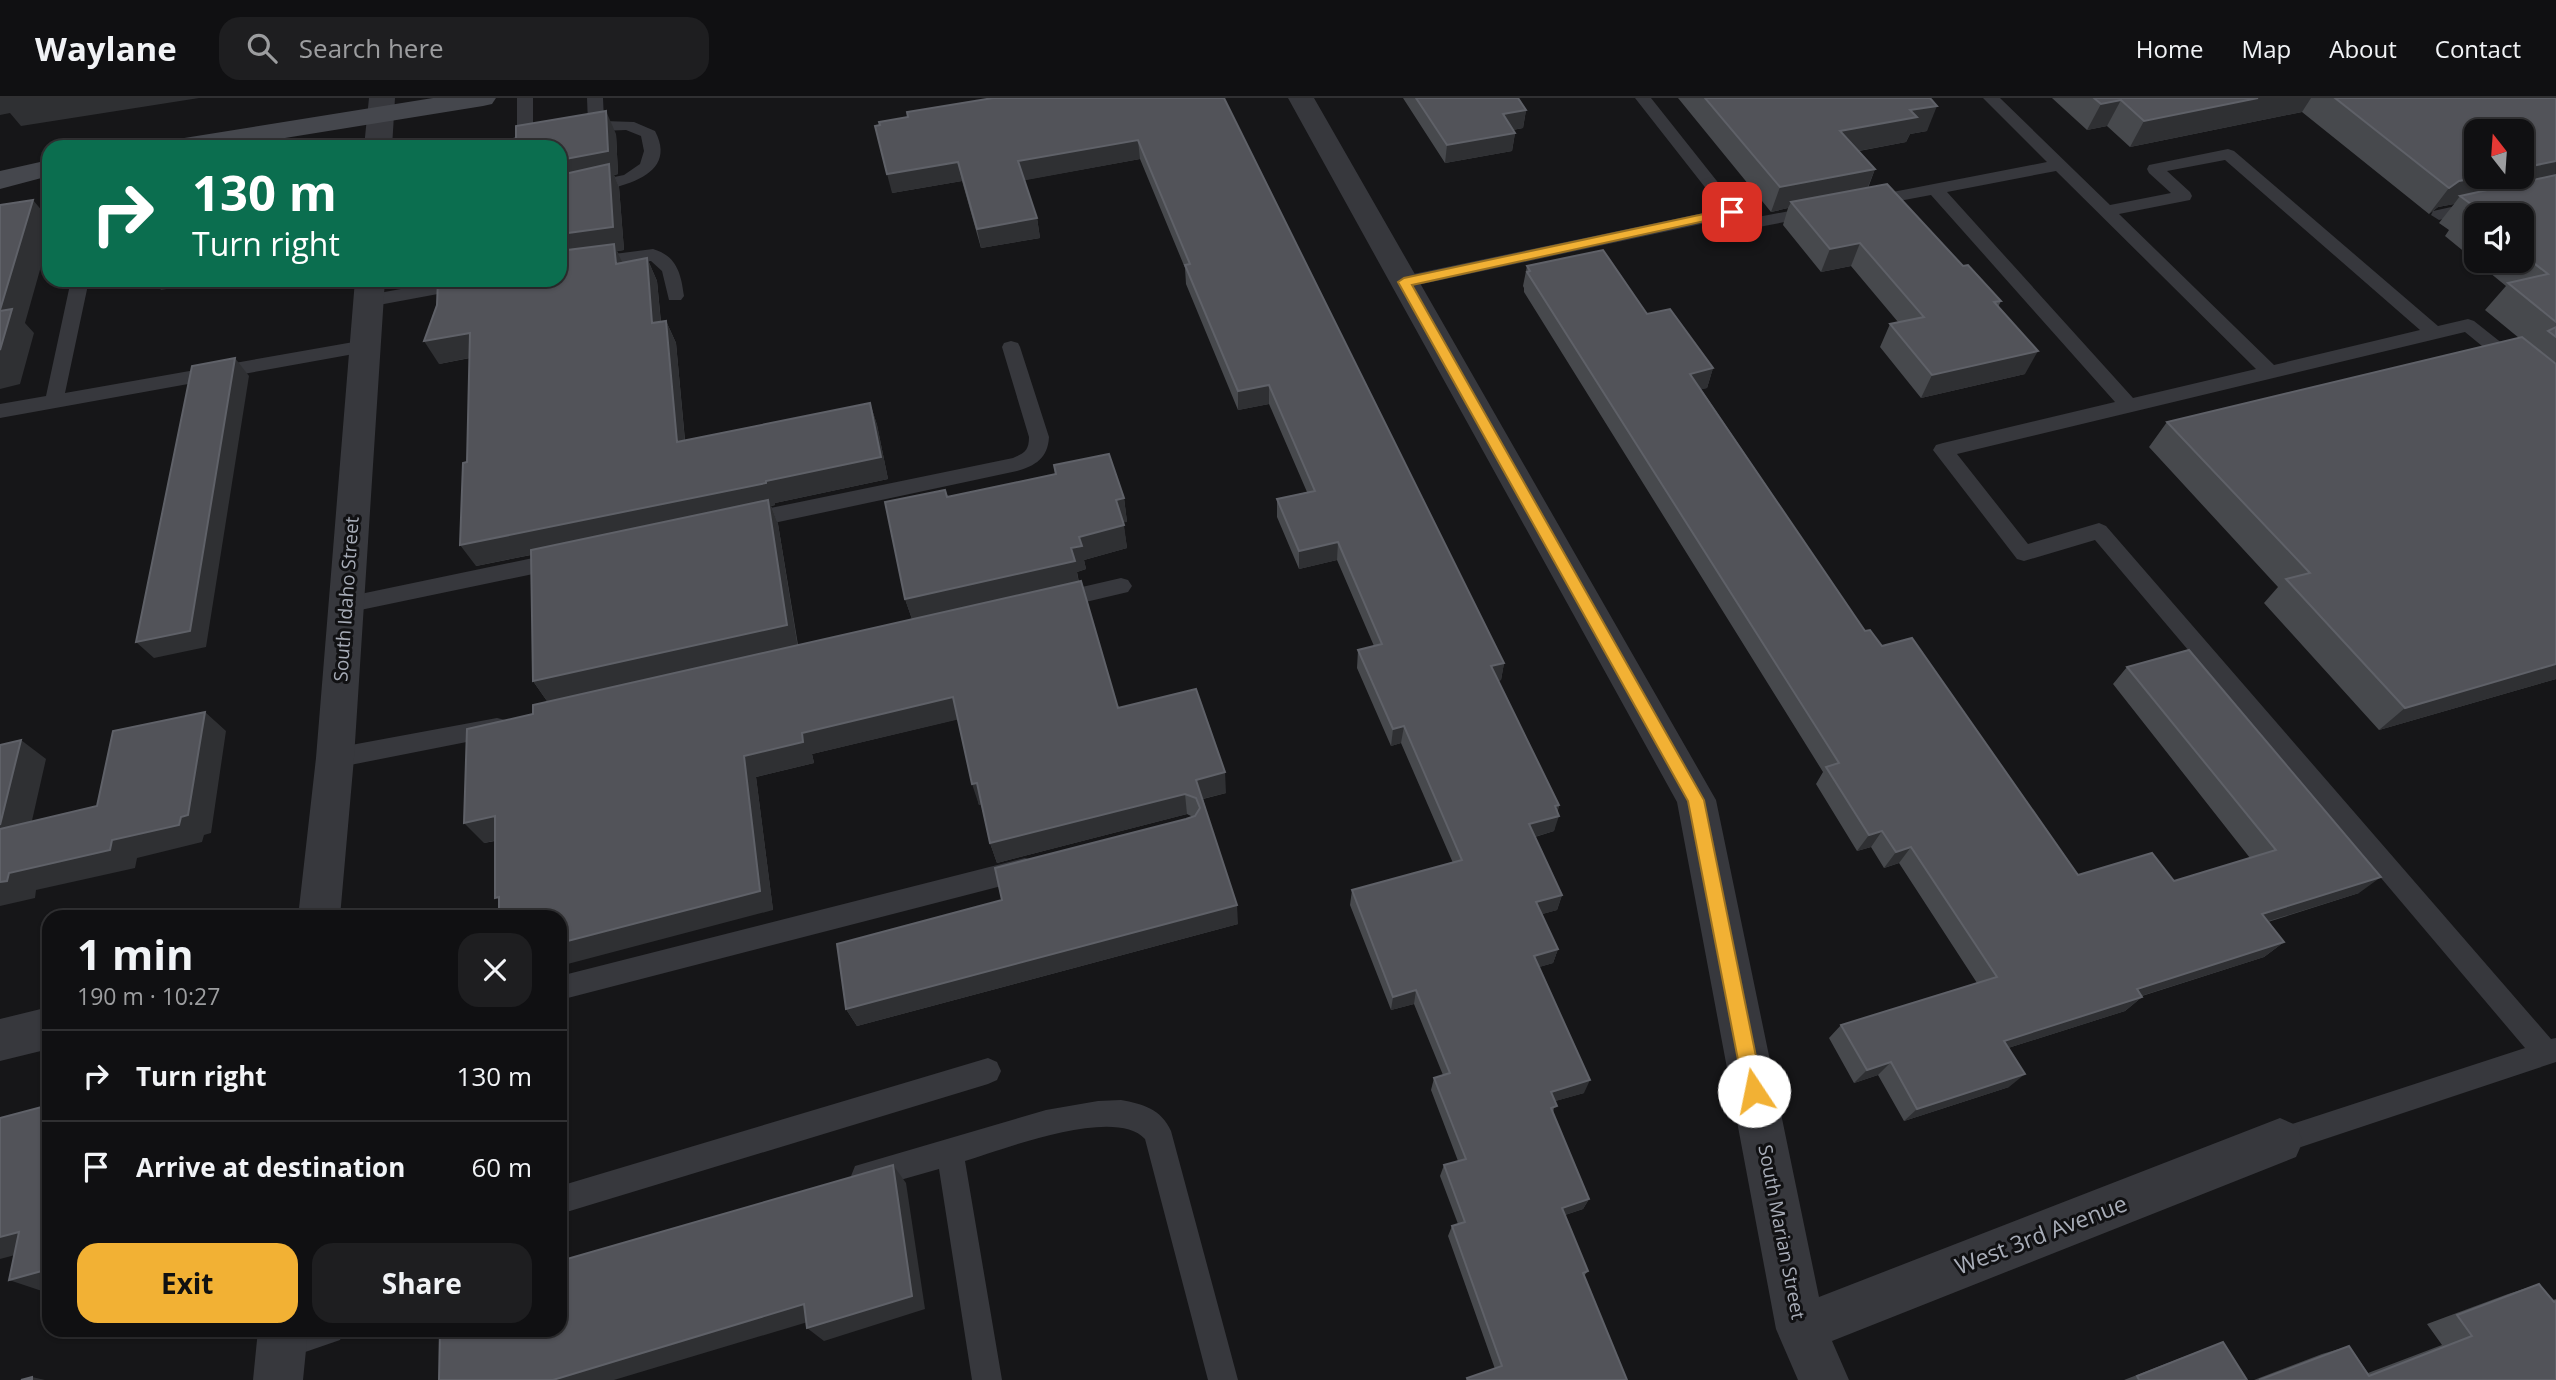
<!DOCTYPE html>
<meta charset="utf-8">
<style>
body{margin:0;font-family:"Open Sans",sans-serif;background:#1e1e20;color:#f1f3f6;height:100vh;display:flex;flex-direction:column;font-size:26px;white-space:nowrap}
*{box-sizing:border-box;margin:0}
p{font-size:23px;color:#9c9d9f}
.icon{flex:none;width:38px;height:38px;fill:none;stroke:currentColor;stroke-width:2;stroke-linecap:round;stroke-linejoin:round}
.map{position:relative;flex:1;overflow:hidden}
.drawer{position:absolute;left:42px;top:812px;width:525px;height:427px;display:flex;flex-direction:column;background:#101012;border-radius:21px;box-shadow:0 2px 5px #0004,0 0 0 2px #303032}
.drawer>*{flex:none}
.guide{position:absolute;left:42px;top:42px;width:525px;height:147px;border-radius:21px;box-shadow:0 2px 5px #0004,0 0 0 2px #303032;background:#0b6e4f;color:#fff;overflow:hidden}
.needle{width:46px;rotate:343deg}
.controls{position:absolute;left:2464px;top:21px;display:grid;gap:14px}
.controls a{display:grid;place-items:center;width:70px;height:70px;border-radius:14px;background:#101012;box-shadow:0 2px 5px #0004,0 0 0 2px #303032;font-size:35px}
.pin{position:absolute;display:grid;place-items:center;width:60px;height:60px;color:#fff;margin:-30px;border-radius:14px;box-shadow:0 4px 10px #0006}
.me{position:absolute;width:77px;margin:-38px;rotate:349deg;stroke-linejoin:round;filter:drop-shadow(0 0 5px #0008)}
.turn{display:flex;align-items:center;gap:24px;height:147px;padding:0 35px;font-size:32px}
.turn .icon{width:91px;height:91px;stroke-width:2.5}
.turn b{display:block;font-size:49px;line-height:60px}
.round{display:grid;place-items:center;flex:none;width:74px;height:74px;border-radius:21px;background:#1e1e20}
.head{display:flex;align-items:center;justify-content:space-between;height:119px;padding:0 35px}
h1{font-size:42px;font-weight:700;line-height:52px}
.button{display:flex;gap:14px;margin-top:auto;padding:14px 35px}
.button a{flex:1;height:80px;border-radius:21px;background:#f2b134;color:#111;font-size:28px;font-weight:700;line-height:80px;text-align:center}
.button a+a{background:#1e1e20;color:#f1f3f6}
ul{padding:0;list-style:none}
li{display:flex;align-items:center;gap:21px;height:91px;padding:0 35px;border-top:2px solid #303032}
li div{flex:1}
li b{display:block;font-size:26px}
li em{font-style:normal}
header{display:flex;align-items:center;gap:42px;box-sizing:border-box;height:98px;padding:0 35px;background:#101012;border-bottom:2px solid #303032}
header strong{font-size:33px}
nav{display:flex;gap:38px;margin-inline-start:auto;font-size:24px}
.search{width:490px;height:63px;background:#1e1e20;display:flex;align-items:center;gap:18px;box-sizing:border-box;padding:0 24px;border-radius:21px;color:#9c9d9f;font-size:26px}
.map>svg:first-child{display:block}
</style>
<header>
<strong>Waylane</strong>
<div class="search"><svg class="icon" aria-label="search" viewBox="0 0 24 24"><circle cx="10" cy="10" r="6"/><path d="M15 15l6 6"/></svg>Search here</div>
<nav><a>Home</a><a>Map</a><a>About</a><a>Contact</a></nav>
</header>
<div class="map">
<svg width="2556" height="1282" viewBox="0 0 2556 1282">
<rect width="100%" height="100%" fill="#161618"/>
<g fill="none" stroke-linecap="round" stroke-linejoin="round">
<g fill="#37383d" fill-rule="evenodd">
<polygon points="517,0 533,0 533,35 542,33 550,38 548,41 518,49 495,49 517,38"/>
<path d="M587 0H603L604 23 634 24 655 33C684 88 593 93 560 100V90L624 77 640 66 644 53 641 38 626 32 576 34 574 31 576 28 588 25Z"/>
<polygon points="1635,0 1651,0 1747,121 1816,108 1824,113 1816,118 1743,132 1737,131 1729,120 1404,190 1398,188 1395,184 1404,178 1722,111"/>
<path d="M1983 0H2000L2110 107 2171 95 2149 75 2147 71 2149 67 2228 51 2234 53 2438 228 2468 221 2474 223 2556 288V305L2549 303 2465 234 1957 356 2028 446 2099 425 2106 428 2551 941 2556 940V964L2280 1056 2270 1053 2266 1043 2270 1033 2280 1030 2525 950 2095 442 2024 463 2017 461 1933 352 1936 347 1943 345 2115 304 1931 97 1867 109 1859 104 1867 99 2047 64ZM2225 62 2420 232 2274 267 2119 116 2190 102 2192 98 2190 94 2167 73ZM2056 73 2256 271 2133 300 1947 94Z"/>
<polygon points="2474,104 2480,105 2482,109 2480,113 2439,122 2431,117 2433,113"/>
<path d="M653 151C677 158 681 176 684 198L681 202H669L662 173 651 163 560 175V163Z"/>
<polygon points="71,182 89,182 65,295 365,242 372,244 374,248 372,252 365,254 0,320 0,306 46,298"/>
<polygon points="450,182 490,182 481,188 368,209 359,203 368,197"/>
<path d="M1011 243 1018 245 1020 249 1049 339C1048 360 1035 368 1017 373L746 431 739 428 736 423 739 418 746 415 1013 360C1025 355 1029 352 1029 339L1002 249 1004 245Z"/>
<polygon points="562,454 569,456 572,462 569,468 562,470 346,515 338,513 335,507 338,501 346,499"/>
<polygon points="1121,480 1128,482 1132,488 1128,494 1056,511 1048,509 1045,503 1048,497 1056,495"/>
<polygon points="497,620 505,622 508,629 505,636 497,638 335,670 327,667 324,660 327,653 335,650"/>
<polygon points="1025,760 1034,763 1037,771 1034,779 1025,782 560,902 560,878"/>
<polygon points="988,960 997,964 1001,973 997,982 988,986 560,1116 560,1088"/>
<path d="M1121 1002C1143 1006 1161 1011 1171 1033L1238 1282H1208L1145 1041C1115 1008 1004 1051 965 1063L1002 1282H972L939 1071 865 1092 855 1088 851 1078 855 1068 1046 1012 1098 1003Z"/>
<polygon points="283,1232 345,1232 340,1242 282,1262 272,1257 267,1247 272,1237"/>
</g>
<g fill="#37383d" fill-rule="evenodd">
<polygon points="1288,0 1314,0 1716,702 1819,1199 2280,1020 2296,1027 2303,1043 2296,1059 1832,1243 1849,1282 1798,1282 1776,1231 1677,704"/>
<polygon points="49,909 49,951 0,963 0,921"/>
</g>
<g fill="#37383d" fill-rule="evenodd">
<polygon points="369,0 395,0 392,49 364,49"/>
<polygon points="355,182 385,182 354,660 340,819 298,819 316,660"/>
<polygon points="258,1232 308,1232 303,1282 253,1282"/>
</g>
<g fill="#45474d" fill-rule="evenodd">
<polygon points="433,0 496,0 492,6 483,8 229,49 164,49 168,43 178,41"/>
<polygon points="49,62 49,78 0,91 0,73"/>
</g>
</g>
<g fill="#47494d" fill-rule="evenodd">
<polygon points="1224,0 1504,565 1501,582 1498,583 1559,707 1554,733 1535,739 1562,797 1557,812 1542,816 1558,851 1553,865 1539,869 1584,995 1555,1003 1553,1016 1589,1101 1583,1111 1565,1117 1588,1173 1584,1178 1627,1282 1466,1282 1467,1280 1495,1271 1448,1138 1452,1128 1458,1126 1440,1078 1444,1067 1458,1063 1431,992 1434,980 1443,977 1414,906 1391,912 1350,807 1352,792 1453,765 1401,645 1391,648 1357,570 1358,552 1374,548 1337,462 1299,471 1277,419 1277,401 1307,394 1269,306 1238,312 1186,186 1185,170 1140,61 1024,82 1037,120 1040,140 981,150 962,83 892,95 908,19"/>
<polygon points="1403,0 1518,0 1526,12 1523,30 1513,32 1515,35 1512,53 1445,65"/>
<polygon points="1678,0 1930,0 1927,33 1910,36 1906,44 1859,53 1875,71 1868,90 1963,168 2001,203 1998,209 2025,276 1921,300 1880,249 1890,226 1898,224 1851,168 1821,174 1783,127 1788,110 1771,114"/>
<path d="M2052 0H2556V581L2379 632 2264 505 2278 489 2149 349 2167 324 2519 240 2485 212 2506 188 2445 138 2449 132 2439 125 2454 106 2438 109 2429 116 2302 14 2130 49 2107 28 2087 32ZM2476 117H2522V163H2476Z"/>
<polygon points="616,36 618,76 614,77 619,89 624,152 617,153 623,165 647,160 657,183 661,224 666,223 676,245 685,342 870,305 877,327 888,381 775,405 775,407 771,408 778,426 798,547 912,521 905,501 947,399 1055,376 1054,367 1124,400 1127,424 1123,424 1127,450 1084,462 1086,471 1077,474 1079,484 1118,610 1226,695 1203,701 1238,826 857,928 846,911 1002,802 1193,719 1187,716 997,765 990,745 981,706 979,707 958,621 812,656 814,665 756,679 773,812 499,804 495,743 484,745 533,616 547,603 533,583 531,457 476,468 467,364 470,260 439,266 560,182"/>
<polygon points="1527,168 1647,216 1713,270 1707,290 1701,291 1865,533 1882,548 2078,777 2174,783 2250,760 2113,586 2127,569 2359,795 2268,824 2284,844 2264,859 2142,898 2142,899 2125,913 2008,950 2009,989 1904,1023 1878,977 1854,985 1829,940 1841,927 1977,885 1899,765 1884,770 1871,749 1857,753 1816,686 1823,674 1524,194 1524,190 1523,188"/>
<polygon points="2539,1186 2553,1202 2556,1201 2556,1282 2254,1282 2322,1256 2349,1248 2368,1275 2442,1247 2427,1226 2508,1196"/>
<polygon points="2223,1244 2247,1282 2124,1282 2199,1253"/>
</g>
<g fill="#2f3033">
<polygon points="0,0 199,0 21,28 10,15 0,17"/>
<polygon points="2258,0 2311,0 2302,14 2130,49 2144,23"/>
<polygon points="2121,2 2107,28 2087,32 2101,6"/>
<polygon points="1937,8 1927,33 1910,36 1906,44 1831,58 1840,33 1910,12"/>
<polygon points="1526,12 1523,30 1500,34 1503,16"/>
<polygon points="606,13 616,36 618,76 614,77 619,89 624,152 617,153 625,169 560,160 560,62"/>
<polygon points="1515,35 1512,53 1445,65 1447,47"/>
<polygon points="1138,42 1140,61 1021,83 1018,63"/>
<polygon points="2556,63 2556,84 2460,98 2454,106 2438,109 2429,116 2449,90 2459,83 2480,79 2522,79 2522,70"/>
<polygon points="958,64 962,83 892,95 887,76"/>
<polygon points="1875,71 1865,96 1791,104 1788,110 1771,114 1780,89"/>
<polygon points="33,102 49,121 49,140 25,225 34,235 20,286 0,291 0,212"/>
<polygon points="1037,120 1040,140 981,150 977,131"/>
<polygon points="1860,145 1851,168 1821,174 1830,151"/>
<polygon points="647,160 657,183 663,248 652,225"/>
<polygon points="154,182 216,182 161,192"/>
<polygon points="666,223 676,245 687,366 677,344"/>
<polygon points="470,235 484,257 439,266 424,243"/>
<polygon points="2038,253 2025,276 1921,300 1932,277"/>
<polygon points="235,260 249,278 206,549 154,560 136,544"/>
<polygon points="1713,270 1707,290 1684,295 1690,276"/>
<polygon points="1269,287 1269,306 1238,312 1238,293"/>
<polygon points="870,305 877,327 888,381 775,405 775,407 771,408 778,426 798,550 549,606 533,583 769,408 476,468 460,447 766,383"/>
<polygon points="1124,400 1127,424 1119,425 1116,402"/>
<polygon points="1124,427 1127,450 1084,462 1086,471 1077,474 1079,487 913,524 905,501 1071,450 1079,439"/>
<polygon points="1338,444 1337,462 1299,471 1299,453"/>
<polygon points="1504,565 1501,582 1487,586 1491,568"/>
<polygon points="2556,566 2556,581 2379,632 2405,610"/>
<polygon points="953,599 960,621 812,656 814,665 756,679 773,812 560,868 560,845 744,658 802,635"/>
<polygon points="205,614 226,633 211,735 204,737 202,744 137,760 135,770 36,792 35,800 0,808 0,784 9,775 112,742"/>
<polygon points="1404,628 1401,645 1391,648 1393,631"/>
<polygon points="21,642 46,661 26,749 0,731 0,727"/>
<polygon points="1225,674 1226,695 1198,702 1196,682"/>
<polygon points="977,685 984,706 979,707 972,686"/>
<polygon points="1185,696 1187,716 997,765 990,745"/>
<polygon points="1559,707 1555,719 1559,718 1554,733 1524,742 1529,726 1555,708"/>
<polygon points="495,718 514,738 484,745 464,725"/>
<polygon points="1882,733 1871,749 1857,753 1869,737"/>
<polygon points="1911,749 1899,765 1884,770 1896,754"/>
<polygon points="2381,779 2359,795 2243,831 2262,816"/>
<polygon points="1562,797 1557,812 1532,819 1536,804"/>
<polygon points="1237,807 1238,826 857,928 846,911"/>
<polygon points="2284,844 2264,859 2119,905 2137,891"/>
<polygon points="1558,851 1553,865 1529,872 1534,858"/>
<polygon points="1416,892 1414,906 1391,912 1393,899"/>
<polygon points="2142,899 2125,913 1989,956 2004,943"/>
<polygon points="1891,964 1878,977 1854,985 1867,972"/>
<polygon points="2025,976 2009,989 1904,1023 1917,1011"/>
<polygon points="1590,982 1584,995 1545,1006 1551,994"/>
<polygon points="893,1067 906,1085 925,1211 824,1243 807,1230"/>
<polygon points="1589,1101 1583,1111 1556,1120 1562,1110"/>
<polygon points="19,1134 49,1148 0,1161 0,1139"/>
<polygon points="49,1171 49,1193 45,1194 9,1182"/>
<polygon points="804,1206 821,1220 614,1282 553,1282"/>
<polygon points="32,1279 45,1282 32,1282"/>
</g>
<g fill="#525359" stroke="#5f6168" stroke-width="2">
<polygon points="993,0 1224,0 1504,565 1491,568 1559,707 1555,708 1559,718 1529,726 1562,797 1536,804 1558,851 1534,858 1590,982 1551,994 1557,1008 1551,1010 1589,1101 1562,1110 1588,1173 1583,1175 1627,1282 1468,1282 1467,1280 1502,1268 1452,1128 1465,1124 1444,1067 1466,1061 1434,980 1450,975 1416,892 1393,899 1352,792 1462,762 1404,628 1393,631 1358,552 1382,546 1338,444 1299,453 1277,401 1315,393 1269,287 1238,293 1185,167 1190,166 1138,42 1018,63 1037,120 977,131 958,64 887,76 875,28 880,27 879,24 908,19 907,14"/>
<polygon points="1416,0 1518,0 1526,12 1503,16 1515,35 1447,47"/>
<polygon points="1705,0 1930,0 1937,8 1910,12 1917,19 1840,33 1875,71 1780,89"/>
<polygon points="2094,0 2258,0 2144,23 2121,2 2101,6"/>
<polygon points="2335,0 2556,0 2556,63 2522,70 2522,33 2476,33 2476,79 2480,79 2459,83 2449,90"/>
<polygon points="606,13 608,53 560,62 560,49 516,49 516,28"/>
<polygon points="609,66 613,129 560,136 560,77"/>
<polygon points="2556,77 2556,224 2508,185 2548,176 2522,156 2522,117 2476,117 2476,120 2466,111 2475,109 2460,98"/>
<polygon points="1887,86 1963,168 1968,167 2001,203 1994,204 2038,253 1932,277 1890,226 1924,219 1860,145 1830,151 1791,104"/>
<polygon points="33,102 0,212 0,107"/>
<polygon points="614,146 616,166 647,160 652,225 666,223 677,344 870,305 881,359 766,383 766,385 460,447 463,365 467,364 470,235 424,243 437,207 438,182 560,182 560,153"/>
<polygon points="1603,152 1647,216 1670,211 1713,270 1690,276 1865,533 1870,532 1882,548 1912,540 2078,777 2152,755 2174,783 2276,752 2127,569 2189,552 2381,779 2262,816 2284,844 2137,891 2142,899 2004,943 2025,976 1917,1011 1891,964 1867,972 1841,927 1997,879 1911,749 1896,754 1882,733 1869,737 1826,669 1839,665 1527,174 1530,173 1527,168"/>
<polygon points="12,211 0,252 0,213"/>
<polygon points="2556,229 2556,239 2548,233"/>
<polygon points="2522,239 2556,266 2556,566 2405,610 2286,481 2310,475 2167,324"/>
<polygon points="235,260 190,533 136,544 192,268"/>
<polygon points="1109,356 1124,400 1116,402 1124,427 1079,439 1082,448 1071,450 1075,463 905,501 885,404 945,392 947,399 1056,376 1054,367"/>
<polygon points="768,402 787,527 533,583 531,452"/>
<polygon points="1081,483 1118,610 1196,591 1225,674 1196,682 1237,807 846,911 837,846 1002,802 995,770 1186,721 1195,718 1200,710 1196,700 1185,696 990,745 977,685 972,686 953,599 802,635 803,644 744,658 760,793 560,845 560,819 499,819 499,799 495,800 495,718 464,725 467,631 533,616 533,607"/>
<polygon points="205,614 188,717 181,719 179,727 112,742 110,752 9,775 7,783 0,784 0,731 97,708 113,633"/>
<polygon points="21,642 0,727 0,647"/>
<polygon points="49,1007 49,1171 9,1182 19,1134 0,1139 0,1020"/>
<polygon points="893,1067 912,1198 807,1230 804,1206 553,1282 439,1282 440,1232 560,1232 560,1163"/>
<polygon points="2539,1186 2554,1204 2556,1203 2556,1282 2259,1282 2349,1248 2369,1278 2472,1238 2457,1217"/>
<polygon points="2223,1244 2247,1282 2139,1282 2137,1278"/>
<polygon points="32,1279 32,1282 21,1282"/>
</g>
<polygon fill="#f2b134" stroke="#9d7322" stroke-width="2" points="1732,110 1738,114 1737,116 1412,187 1704,702 1763,993 1760,999 1754,1002 1747,999 1744,993 1688,703 1398,184 1404,180"/>
<g text-anchor="middle" stroke-width="6" stroke-linejoin="round" paint-order="stroke">
<g font-size="19" fill="#a8adb8" stroke="#111113">
<text transform="translate(346 501) rotate(-86)" y="7">South Idaho Street</text>
<text transform="translate(1782 1134) rotate(79)" y="7">South Marian Street</text>
</g>
<g font-size="23" fill="#a8adb8" stroke="#111113">
<text transform="translate(2041 1137) rotate(-21)" y="8">West 3rd Avenue</text>
</g>
</g>
</svg>
<div class="controls">
<a><svg class="needle" viewBox="-14 -14 28 28"><path d="M0-13l5 13h-10z" fill="#e53935"/><path d="M0 13l5-13h-10z" fill="#9c9d9f"/></svg></a>
<a><svg class="icon" aria-label="sound" viewBox="0 0 24 24"><path d="M4 9h4l5-4v14l-5-4H4zM17 9q2 3 0 6"/></svg></a>
</div>
<div class="pin" style="left:1732px;top:114px;background:#d93025"><svg class="icon" aria-label="arrive" viewBox="0 0 24 24"><path d="M6 21V4h12l-3 4 3 4H6"/></svg></div>
<svg class="me" style="left:1754px;top:993px" viewBox="-20 -20 40 40"><circle r="19" fill="#fff"/><path d="M0-13L10 11 0 6-10 11z" fill="#f2b134"/></svg>
<div class="guide">
<div class="turn"><svg class="icon" aria-label="right" viewBox="0 0 24 24"><path d="M7 20v-9h11M14 6l5 5-5 5"/></svg><div><b>130 m</b>Turn right</div></div>
</div>
<section class="drawer">
<div class="head"><div><h1>1 min</h1><p>190 m · 10:27</p></div><a class="round"><svg class="icon" aria-label="close" viewBox="0 0 24 24"><path d="M6 6l12 12M18 6L6 18"/></svg></a></div>
<ul>
<li><svg class="icon" aria-label="right" viewBox="0 0 24 24"><path d="M7 20v-9h11M14 6l5 5-5 5"/></svg><div><b>Turn right</b></div><em>130 m</em></li>
<li><svg class="icon" aria-label="arrive" viewBox="0 0 24 24"><path d="M6 21V4h12l-3 4 3 4H6"/></svg><div><b>Arrive at destination</b></div><em>60 m</em></li>
</ul>
<div class="button"><a>Exit</a><a>Share</a></div>
</section>
</div>
